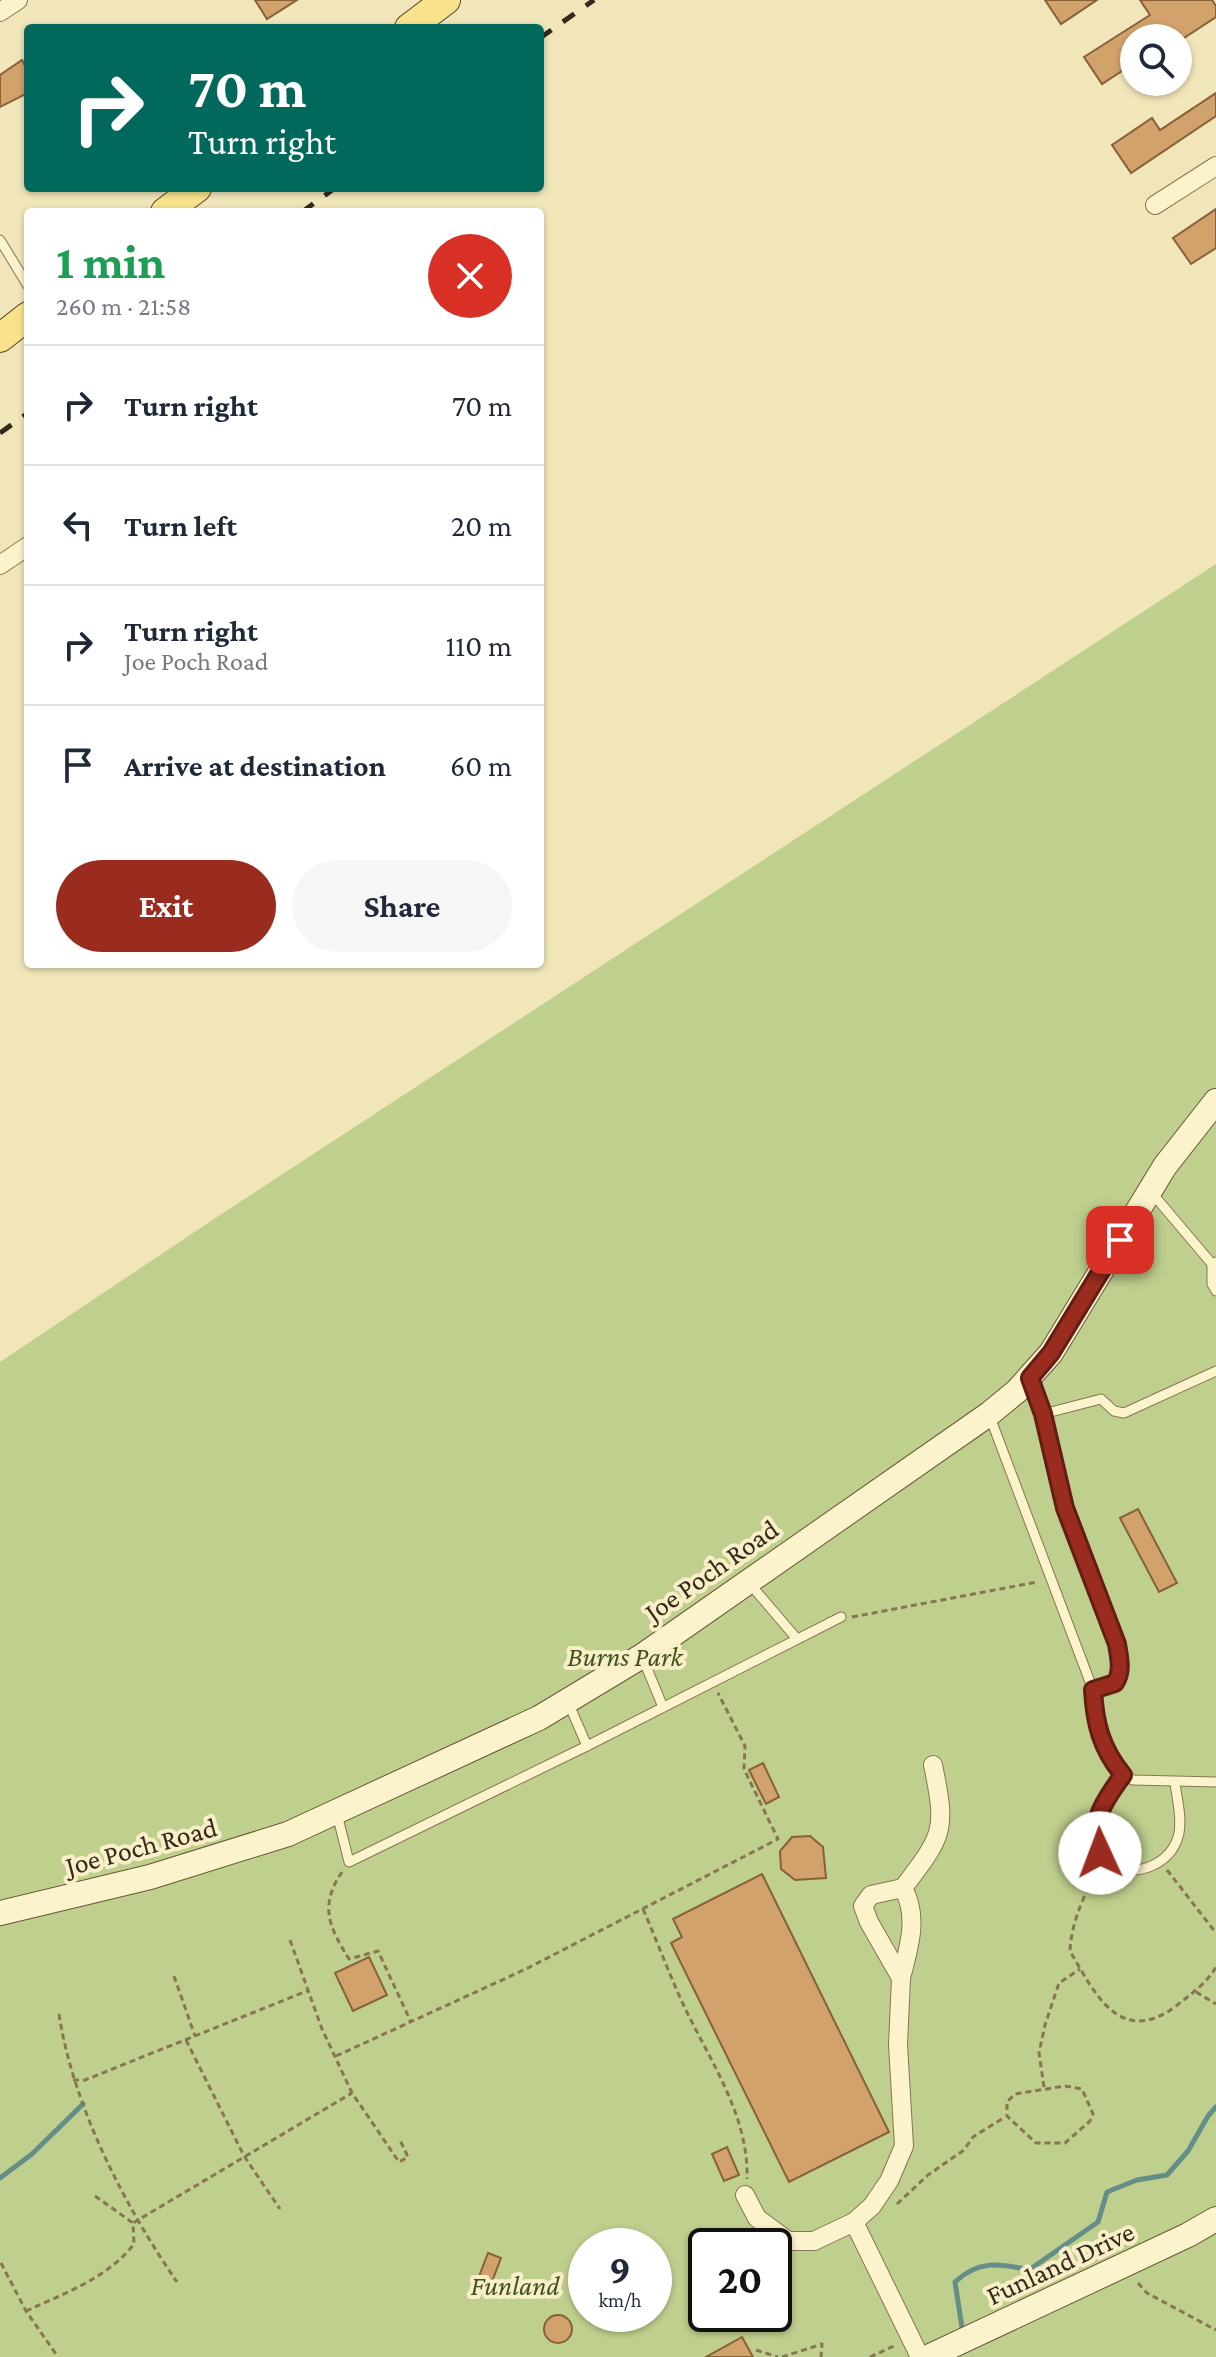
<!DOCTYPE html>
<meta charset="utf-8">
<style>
body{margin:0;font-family:"Crimson Pro",serif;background:#f6f6f7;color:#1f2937;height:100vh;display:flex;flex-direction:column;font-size:30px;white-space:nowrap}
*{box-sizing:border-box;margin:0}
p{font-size:26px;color:#747a83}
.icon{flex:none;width:44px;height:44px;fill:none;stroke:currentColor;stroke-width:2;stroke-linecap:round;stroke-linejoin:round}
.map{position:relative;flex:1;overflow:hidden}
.side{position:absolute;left:24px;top:208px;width:520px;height:760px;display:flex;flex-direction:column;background:#fff;border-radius:8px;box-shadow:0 2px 6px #0004}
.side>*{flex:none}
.top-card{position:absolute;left:24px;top:24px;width:520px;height:168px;border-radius:8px;box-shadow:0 2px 6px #0004;background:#00695c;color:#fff;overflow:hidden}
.tools{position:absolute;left:1120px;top:24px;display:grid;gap:16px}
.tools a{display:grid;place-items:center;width:72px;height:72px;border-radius:50%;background:#fff;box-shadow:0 2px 6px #0004;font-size:40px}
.speed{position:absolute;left:568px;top:2228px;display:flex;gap:16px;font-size:40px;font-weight:700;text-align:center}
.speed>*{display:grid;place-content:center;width:104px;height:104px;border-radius:50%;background:#fff;box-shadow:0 2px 6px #0004;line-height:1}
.speed small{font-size:20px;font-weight:400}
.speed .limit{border:4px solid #111;border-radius:12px;background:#fff;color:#111}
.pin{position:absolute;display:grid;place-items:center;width:68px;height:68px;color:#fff;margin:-34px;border-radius:16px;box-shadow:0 4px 12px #0006}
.me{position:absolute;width:88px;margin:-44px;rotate:358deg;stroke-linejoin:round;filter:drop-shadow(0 0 6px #0008)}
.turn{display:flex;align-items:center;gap:28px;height:168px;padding:0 32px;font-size:36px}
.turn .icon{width:104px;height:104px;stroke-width:2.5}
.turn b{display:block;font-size:56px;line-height:68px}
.round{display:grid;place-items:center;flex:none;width:84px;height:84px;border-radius:42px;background:#f6f6f7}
.overview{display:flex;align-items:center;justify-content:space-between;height:136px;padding:0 32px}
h1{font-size:48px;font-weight:700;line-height:60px;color:#1e9e55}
.cta{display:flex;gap:16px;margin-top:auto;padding:16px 32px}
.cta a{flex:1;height:92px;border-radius:48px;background:#9a2c1f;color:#fff;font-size:32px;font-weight:700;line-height:92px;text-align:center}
.cta a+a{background:#f6f6f7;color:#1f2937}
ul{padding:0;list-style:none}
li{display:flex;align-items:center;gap:24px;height:120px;padding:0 32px;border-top:2px solid #e0e1e3}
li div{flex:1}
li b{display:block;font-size:30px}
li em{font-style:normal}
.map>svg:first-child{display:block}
</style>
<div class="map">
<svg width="1216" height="2357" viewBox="0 0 1216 2357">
<rect width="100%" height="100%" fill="#f0e6b9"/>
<path fill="#bfcf8d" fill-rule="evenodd" d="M1216 564V2357H0V1362L214 1219ZM586 2246H654V2314H586ZM706 2246H774V2314H706Z"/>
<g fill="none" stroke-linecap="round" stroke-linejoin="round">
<g stroke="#668e88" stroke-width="5">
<polyline points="0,2178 32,2154 83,2104"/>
<path d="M963 2334 955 2282C978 2260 1000 2263 1029 2270L1098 2222 1107 2192 1137 2180 1167 2175 1188 2151 1208 2116 1216 2107"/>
</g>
</g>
<g fill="#d2a26c" stroke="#886137" stroke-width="2">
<polygon points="255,0 297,0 267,19"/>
<polygon points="1045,0 1097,0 1061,24"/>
<polygon points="1140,0 1212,0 1216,6 1216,17 1184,38 1134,38 1134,63 1102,84 1084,57 1150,15"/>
<polygon points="22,60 28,71 28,93 0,107 0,75"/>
<polygon points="1216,93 1216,116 1131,173 1112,145 1152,118 1160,130"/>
<polygon points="1216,209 1216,248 1191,264 1173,238"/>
<polygon points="1138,1509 1177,1583 1159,1592 1120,1518"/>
<polygon points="763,1763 779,1797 766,1804 749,1770"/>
<polygon points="810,1836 823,1847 826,1878 795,1880 781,1869 780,1851 792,1837"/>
<polygon points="762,1874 889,2132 789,2182 671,1943 682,1937 673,1919"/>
<polygon points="369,1957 387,1995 353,2011 335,1973"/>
<polygon points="727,2147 739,2175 724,2181 712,2154"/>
<polygon points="488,2253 501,2258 488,2292 475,2287"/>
<circle cx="558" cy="2329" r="14"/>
<polygon points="742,2337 753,2357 706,2357"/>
</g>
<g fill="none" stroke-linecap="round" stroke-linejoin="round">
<defs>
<g id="lane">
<polyline points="0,240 28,286"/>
<polyline points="1152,1193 1212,1264 1216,1262"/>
<polyline points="1212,1264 1212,1284 1216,1291"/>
<path d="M1031 1382C1046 1423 1052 1465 1064 1507 1080 1557 1122 1626 1119 1676L1108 1687 1093 1690"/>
<polyline points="1043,1414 1101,1399 1114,1411 1124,1413 1216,1371"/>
<path d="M990 1417 1093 1690C1095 1723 1100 1763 1133 1780L1216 1782"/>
<polyline points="750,1584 797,1639"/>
<polyline points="643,1659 663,1707"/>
<polyline points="568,1702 587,1746"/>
<path d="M1123 1775C1045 1883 1166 1894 1179 1833 1182 1817 1177 1799 1175 1783"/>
<polyline points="337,1814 349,1862 587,1746 841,1617"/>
</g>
<g id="street">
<polyline points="0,12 18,0"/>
<polyline points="1155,205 1216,166"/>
<polyline points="0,565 28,546"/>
<path d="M903 1888C919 1917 909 1947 901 1978L869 1922 863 1906 871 1895 903 1888C943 1835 947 1832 933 1765"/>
<polyline points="745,2195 757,2218 788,2241 814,2241 854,2222 872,2206 889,2181 904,2146 898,2045 901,1978"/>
<polyline points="854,2222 920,2357"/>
</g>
<g id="secondary">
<polyline points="0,1913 150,1877 288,1834 539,1718 642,1656 989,1414 1017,1391 1051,1353 1165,1166 1216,1101"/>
<polyline points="928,2357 1188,2235 1216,2219"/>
</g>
<g id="primary">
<polyline points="409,28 446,0"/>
<polyline points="165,212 197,188"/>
<polyline points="0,338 28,316"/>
</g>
</defs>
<use href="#lane" stroke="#887553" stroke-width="11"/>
<use href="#street" stroke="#887553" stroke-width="20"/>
<use href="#secondary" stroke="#695637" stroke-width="26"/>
<use href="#primary" stroke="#544228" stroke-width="30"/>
<g stroke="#887553" stroke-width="3" stroke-dasharray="6 4" stroke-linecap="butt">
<polyline points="852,1617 1037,1582"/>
<path d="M1099 1870C1084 1893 1071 1924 1070 1951 1096 1996 1121 2047 1176 2006 1191 1994 1207 1983 1216 1967"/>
<polyline points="1167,1870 1216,1933"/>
<path d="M342 1872C319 1906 329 1927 349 1959L378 1951 411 2022"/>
<path d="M643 1909C657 1941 669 1974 684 2006 710 2061 749 2116 747 2179"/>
<polyline points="290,1940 322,2029 352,2093 399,2162 408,2157 399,2138"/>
<polyline points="174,1976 195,2036"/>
<polyline points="1196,1992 1216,2004"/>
<path d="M59 2014C73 2106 124 2205 177 2282"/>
<polyline points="186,2040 244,2156 280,2209"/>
<polyline points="336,2056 526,1969 778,1839 744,1769 745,1746 718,1693"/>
<polyline points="73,2080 85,2080 307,1991"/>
<polygon points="1065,2086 1082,2089 1093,2114 1090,2121 1065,2143 1036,2143 1007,2116 1007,2102 1015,2094"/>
<polyline points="1044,2087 1039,2053 1045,2025 1059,1983 1080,1969"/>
<polyline points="95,2196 133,2223"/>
<polyline points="897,2204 928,2175 964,2150 973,2137 1005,2117"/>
<polyline points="1,2263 26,2311 58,2357"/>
<polyline points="1138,2283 1147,2293 1216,2330"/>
<path d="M26 2311C63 2294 108 2278 134 2244L133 2223 352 2093"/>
<polyline points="756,2350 778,2357"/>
<polyline points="782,2357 822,2344 821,2357"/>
<polyline points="870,2357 896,2345"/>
</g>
<use href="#lane" stroke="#fbf3cc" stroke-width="9"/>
<use href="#street" stroke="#fbf3cc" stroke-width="18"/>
<use href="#secondary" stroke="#fbf3cc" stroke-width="24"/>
<use href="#primary" stroke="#f8e38c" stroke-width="28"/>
<g stroke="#352a19" stroke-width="5" stroke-dasharray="14 14" stroke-linecap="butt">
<polyline points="540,38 594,0"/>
<polyline points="302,212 335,188"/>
<polyline points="0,433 28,413"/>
</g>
</g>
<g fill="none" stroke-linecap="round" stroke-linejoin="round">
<defs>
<path id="route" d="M1100 1853C1087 1824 1106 1798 1123 1775 1101 1748 1095 1724 1093 1690L1115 1683C1123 1671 1119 1657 1117 1644L1065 1508 1043 1414 1030 1378 1051 1353 1120 1240"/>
</defs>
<use href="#route" stroke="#641d14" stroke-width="20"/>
<use href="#route" stroke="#9a2c1f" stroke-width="14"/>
</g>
<g text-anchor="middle" stroke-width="8" stroke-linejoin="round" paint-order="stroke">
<g font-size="28" fill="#352a19" stroke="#f8efc9">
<text transform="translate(711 1570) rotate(-35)" y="10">Joe Poch Road</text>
<text transform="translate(141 1846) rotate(-15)" y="10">Joe Poch Road</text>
<text transform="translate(1060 2263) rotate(-25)" y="10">Funland Drive</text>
</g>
<g font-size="28" font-style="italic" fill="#40531e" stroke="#f8efc9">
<text x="625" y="1666">Burns Park</text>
<text x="515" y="2295">Funland</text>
</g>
</g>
</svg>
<div class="tools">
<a><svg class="icon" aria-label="search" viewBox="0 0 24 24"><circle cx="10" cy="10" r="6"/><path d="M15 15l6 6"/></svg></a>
</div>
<div class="speed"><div>9<small>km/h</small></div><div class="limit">20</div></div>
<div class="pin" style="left:1120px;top:1240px;background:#d93025"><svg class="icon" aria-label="arrive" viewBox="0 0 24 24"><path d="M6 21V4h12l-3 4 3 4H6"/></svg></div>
<svg class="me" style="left:1100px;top:1853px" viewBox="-20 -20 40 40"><circle r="19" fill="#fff"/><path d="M0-13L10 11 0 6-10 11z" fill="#9a2c1f"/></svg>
<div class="top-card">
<div class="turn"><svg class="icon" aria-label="right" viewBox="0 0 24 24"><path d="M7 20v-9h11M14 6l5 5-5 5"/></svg><div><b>70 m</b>Turn right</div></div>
</div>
<section class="side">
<div class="overview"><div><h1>1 min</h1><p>260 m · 21:58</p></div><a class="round" style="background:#d93025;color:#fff"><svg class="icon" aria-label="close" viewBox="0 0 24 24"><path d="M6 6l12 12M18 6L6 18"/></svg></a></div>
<ul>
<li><svg class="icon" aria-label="right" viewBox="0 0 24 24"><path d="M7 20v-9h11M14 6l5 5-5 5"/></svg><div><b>Turn right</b></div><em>70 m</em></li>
<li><svg class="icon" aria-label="left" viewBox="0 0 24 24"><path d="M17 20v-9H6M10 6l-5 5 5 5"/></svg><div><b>Turn left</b></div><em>20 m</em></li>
<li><svg class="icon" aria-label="right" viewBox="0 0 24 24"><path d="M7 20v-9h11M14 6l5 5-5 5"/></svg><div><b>Turn right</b><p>Joe Poch Road</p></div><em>110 m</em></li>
<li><svg class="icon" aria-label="arrive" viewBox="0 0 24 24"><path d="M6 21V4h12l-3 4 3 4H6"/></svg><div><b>Arrive at destination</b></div><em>60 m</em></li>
</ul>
<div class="cta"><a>Exit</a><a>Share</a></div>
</section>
</div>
